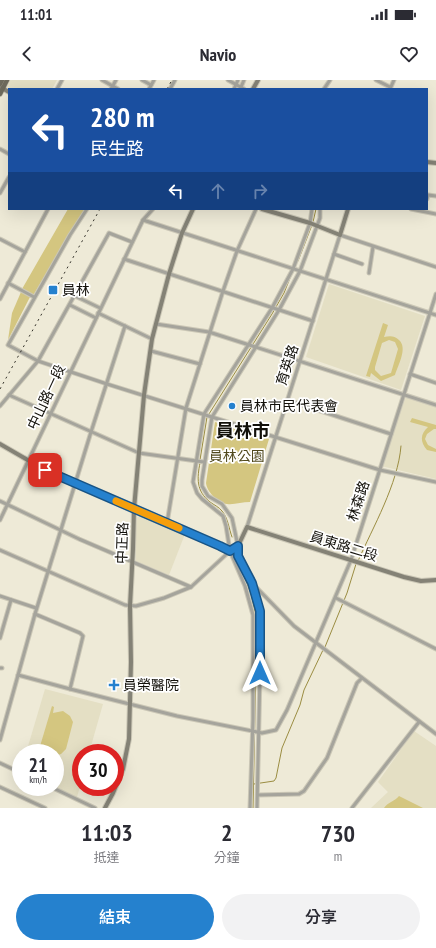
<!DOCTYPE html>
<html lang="zh-TW">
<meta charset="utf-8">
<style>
body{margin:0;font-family:"PT Sans Narrow","Noto Sans TC",sans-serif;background:#f2f2f3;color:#2b2b33;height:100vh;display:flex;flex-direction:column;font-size:15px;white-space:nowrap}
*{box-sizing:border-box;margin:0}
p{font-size:13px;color:#7c7c81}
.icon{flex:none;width:22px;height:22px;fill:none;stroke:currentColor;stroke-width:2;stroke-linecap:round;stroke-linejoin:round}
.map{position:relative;height:728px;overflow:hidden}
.side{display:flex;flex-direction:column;background:#fff;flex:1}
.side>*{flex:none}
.banner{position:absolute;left:8px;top:8px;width:420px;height:122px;border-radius:0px;box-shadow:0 4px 16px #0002;background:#1a4fa0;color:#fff;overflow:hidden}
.speed{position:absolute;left:12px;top:664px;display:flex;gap:8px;font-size:20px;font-weight:700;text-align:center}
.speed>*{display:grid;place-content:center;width:52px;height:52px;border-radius:50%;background:#fff;box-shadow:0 4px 16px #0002;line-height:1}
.speed small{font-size:10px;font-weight:400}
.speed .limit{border:6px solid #d22;background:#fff;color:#111}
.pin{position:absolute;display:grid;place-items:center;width:34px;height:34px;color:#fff;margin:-17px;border-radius:8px;box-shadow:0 2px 6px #0006}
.me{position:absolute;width:44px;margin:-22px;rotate:0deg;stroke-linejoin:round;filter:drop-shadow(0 0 3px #0008)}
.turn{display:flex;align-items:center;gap:14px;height:84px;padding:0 16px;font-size:18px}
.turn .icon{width:52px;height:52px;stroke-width:2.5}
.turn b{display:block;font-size:28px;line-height:34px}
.lanes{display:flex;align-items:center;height:38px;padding:0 16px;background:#0003;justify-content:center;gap:20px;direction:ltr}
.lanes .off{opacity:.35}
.eta{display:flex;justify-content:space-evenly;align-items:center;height:68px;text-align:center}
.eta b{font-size:24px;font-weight:600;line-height:28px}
.button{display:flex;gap:8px;margin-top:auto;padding:8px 16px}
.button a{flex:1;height:46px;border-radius:24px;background:#2581ce;color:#fff;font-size:16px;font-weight:600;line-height:46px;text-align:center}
.button a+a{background:#f2f2f3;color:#2b2b33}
.status{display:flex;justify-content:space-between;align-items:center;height:28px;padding:0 20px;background:#fff;direction:ltr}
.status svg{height:11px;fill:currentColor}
header{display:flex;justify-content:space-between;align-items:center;height:52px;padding:0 16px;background:#fff;font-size:18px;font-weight:600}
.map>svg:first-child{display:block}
</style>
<div class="status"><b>11:01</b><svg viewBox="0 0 49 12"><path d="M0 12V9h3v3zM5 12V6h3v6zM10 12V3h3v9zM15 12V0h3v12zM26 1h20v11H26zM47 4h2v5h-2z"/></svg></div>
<header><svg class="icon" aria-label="back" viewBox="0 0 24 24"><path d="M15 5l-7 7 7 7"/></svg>Navio<svg class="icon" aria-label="heart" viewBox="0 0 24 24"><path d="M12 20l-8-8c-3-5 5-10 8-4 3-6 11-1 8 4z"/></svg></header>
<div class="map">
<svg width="436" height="728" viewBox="0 0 436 728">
<rect width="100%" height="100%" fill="#eeead7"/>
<g fill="#e4dfc4">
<polygon points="8,0 57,0 52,9 11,9 5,5"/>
<polygon points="329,204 425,236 401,310 306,277"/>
<polygon points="406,317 436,327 436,399 381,386"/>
<polygon points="141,435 185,454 169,495 136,481 136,438"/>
<polygon points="45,609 103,624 89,673 81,673 81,703 77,717 55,707 55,673 26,673"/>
<polygon points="414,651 436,666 436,728 371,728 388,712 378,702"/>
</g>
<g fill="#d4c680" fill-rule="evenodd">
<polygon points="68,129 85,129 68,156 34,214 31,215 22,209"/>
<polygon points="21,212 30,217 8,260 12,233"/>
<path d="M383 243 388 245 384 257C389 256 394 255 399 260 408 268 398 285 395 295L381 301 371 293 370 297 366 296ZM389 260 395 262 398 269 391 293 381 296 375 290V287L382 263Z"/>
<path d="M412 338 436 345V349H434L427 354 425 359 428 365 436 369V372L427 370C420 362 420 354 428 347L410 342Z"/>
<path d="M215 342 269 359 250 422C242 422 234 425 227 424 218 423 207 412 206 403Z"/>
<polygon points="52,626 54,627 53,633 63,631 70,636 73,642 66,669 61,674 55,676 55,673 47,673 44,670 43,673 38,673"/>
<path d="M399 716 423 728H384C388 722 395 721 399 716Z"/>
</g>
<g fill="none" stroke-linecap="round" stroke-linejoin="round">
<g stroke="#9b8d42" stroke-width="1">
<polyline points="313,142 316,129"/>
<polyline points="298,181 312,145"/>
<polyline points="209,334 272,234 284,213 292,193"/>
<polyline points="200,380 207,337"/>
<path d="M200 383C197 398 196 411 210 422 214 425 219 427 222 431 228 438 229 449 232 457"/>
<path d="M358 481C373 447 398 404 401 366"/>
<polyline points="243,494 251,514 257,541 253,728"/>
<polyline points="325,567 347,513 356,484"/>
<polyline points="254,704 274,701 276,698 282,668 300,625 304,610 323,570"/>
</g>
<defs>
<g id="street">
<polyline points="102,0 118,9"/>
<polyline points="142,0 151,5"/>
<polyline points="228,0 244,9"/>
<polyline points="376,0 390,7"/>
<polyline points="241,7 244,0"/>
<polyline points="57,9 62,0"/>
<polyline points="111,9 116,0"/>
<polyline points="149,9 154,0"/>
<polyline points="170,9 175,0"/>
<polyline points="234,9 238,0"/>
<polyline points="324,9 330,0"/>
<polyline points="390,9 394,0"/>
<polyline points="0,69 9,74"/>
<polyline points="0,113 9,97"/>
<polyline points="427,119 428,115 436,116"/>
<polyline points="87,129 70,155 8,265 38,281 107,304 380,390 436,402"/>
<polyline points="411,129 436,134"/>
<polyline points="143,140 436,235"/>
<polyline points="0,159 25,172"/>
<polyline points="334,174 362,184"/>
<polyline points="124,179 313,241"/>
<polyline points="369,193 373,167"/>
<polyline points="8,203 34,217"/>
<polyline points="75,216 100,228"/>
<polyline points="0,219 48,129"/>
<polyline points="70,225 96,238"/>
<polyline points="98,233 152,259"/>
<polyline points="156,244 209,252 436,325"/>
<polyline points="125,246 91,352 35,534 80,553 83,556 70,609 177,636 262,653 276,650 287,630 351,480 436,214"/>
<polyline points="151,271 200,284"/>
<polyline points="410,294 436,303"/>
<polyline points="9,315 139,373 204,382"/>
<polyline points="287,320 391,354"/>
<polyline points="0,326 38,281 109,153 132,162"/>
<polyline points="0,421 79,459 191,507"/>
<polyline points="0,440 143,140 153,129"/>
<polyline points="167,443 186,328 223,211 237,171 256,129"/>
<polyline points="247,447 340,155 436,187"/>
<polyline points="0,470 125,525 136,526 164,518 191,507 230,471"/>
<polyline points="253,504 294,546 436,654"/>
<polyline points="0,516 36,528"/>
<polyline points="336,518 436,569"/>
<polyline points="0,558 11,520"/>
<polyline points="0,588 2,588"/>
<polyline points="18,595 70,609"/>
<polyline points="0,660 35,534"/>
<polyline points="0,683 21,693"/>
<polyline points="0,707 45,728"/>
<polyline points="51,707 95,728"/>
<polyline points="258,715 299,714 304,711 327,678 357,603 362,598"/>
<polyline points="250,728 253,639 253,535 245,506 230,471 226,446 223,436 202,419 197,413 193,402 204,334 272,228 293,189 310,143 312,129"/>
<polyline points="257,728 260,593 260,531 252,503 238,476 238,466 232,438 222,424 208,416 202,406 202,400 212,337 279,230 300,191 320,138 320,129"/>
<polyline points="352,728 419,642"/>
</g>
<g id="secondary">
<polyline points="0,7 9,12"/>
<polyline points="253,9 258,0"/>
<polyline points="427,82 436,83"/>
<polyline points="262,129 310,143 340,155 348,129"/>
<polyline points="0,364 45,390 220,466 230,471 238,466 247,447 404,497 421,501 436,500"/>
<polyline points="105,728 113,713 123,689 129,659 131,582 130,526 133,469 134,429 144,315 152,259 169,194 182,153 193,129"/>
</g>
<g id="primary">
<polyline points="0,4 2,0"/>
<polyline points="0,14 7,0"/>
</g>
</defs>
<use href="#street" stroke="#cbc7b6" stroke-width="5"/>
<use href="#secondary" stroke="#cbc7b6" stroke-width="6"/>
<use href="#primary" stroke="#cbc7b6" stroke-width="6"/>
<use href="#street" stroke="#a5a49c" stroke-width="3"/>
<use href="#secondary" stroke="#848276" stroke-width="4"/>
<use href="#primary" stroke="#6d6a5c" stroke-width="4.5"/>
<g stroke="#34322a" stroke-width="1" stroke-dasharray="2 4" stroke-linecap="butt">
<polyline points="167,9 172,0"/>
<polyline points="0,309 100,129"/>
</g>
</g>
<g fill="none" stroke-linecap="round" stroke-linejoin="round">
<defs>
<polyline id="route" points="45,390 220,466 230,471 238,466 238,476 252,503 260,531 260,593"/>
</defs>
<use href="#route" stroke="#185486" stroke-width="10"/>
<use href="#route" stroke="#2581ce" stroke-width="7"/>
<polyline stroke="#f59e0b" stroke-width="7" points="116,421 179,448"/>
</g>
<g fill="#2581ce" stroke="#fff" stroke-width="1.5">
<rect x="48" y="205" width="10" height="10" rx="2"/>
<circle cx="232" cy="326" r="4"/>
<path d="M112 599h4v4h4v4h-4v4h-4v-4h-4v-4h4z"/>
</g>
<g text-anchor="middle" stroke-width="3.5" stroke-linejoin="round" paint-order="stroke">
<g font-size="14" fill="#12100a" stroke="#fff" text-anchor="start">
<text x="62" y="215">員林</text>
<text x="240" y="331">員林市民代表會</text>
<text x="123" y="610">員榮醫院</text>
</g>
<g font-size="14" fill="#12100a" stroke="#fff">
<text transform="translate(287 285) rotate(-72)" y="5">育英路</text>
<text transform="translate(46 317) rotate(-65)" y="5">中山路一段</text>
<text transform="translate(358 421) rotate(-72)" y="5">林森路</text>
<text transform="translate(122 463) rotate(-88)" y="5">中正路</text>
<text transform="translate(344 466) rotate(17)" y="5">員東路二段</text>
</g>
<g font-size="14" fill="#51491d" stroke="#fff">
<text x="237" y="381">員林公園</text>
</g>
<g font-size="18" font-weight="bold" fill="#12100a" stroke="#fff">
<text x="243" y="357">員林市</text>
</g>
</g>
</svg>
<div class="speed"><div>21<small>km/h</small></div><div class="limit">30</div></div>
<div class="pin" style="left:45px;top:390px;background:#d93025"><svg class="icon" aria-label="arrive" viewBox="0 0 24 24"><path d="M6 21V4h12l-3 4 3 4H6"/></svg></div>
<svg class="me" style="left:260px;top:593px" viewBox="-20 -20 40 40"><path d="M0-17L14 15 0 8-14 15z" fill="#2581ce" stroke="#fff" stroke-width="4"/></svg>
<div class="banner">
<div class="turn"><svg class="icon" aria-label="left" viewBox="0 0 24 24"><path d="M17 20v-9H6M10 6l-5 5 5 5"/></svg><div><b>280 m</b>民生路</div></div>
<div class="lanes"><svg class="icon" aria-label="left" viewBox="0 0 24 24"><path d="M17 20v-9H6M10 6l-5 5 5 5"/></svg><svg class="icon off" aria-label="ahead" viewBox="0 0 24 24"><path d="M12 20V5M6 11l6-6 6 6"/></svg><svg class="icon off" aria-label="right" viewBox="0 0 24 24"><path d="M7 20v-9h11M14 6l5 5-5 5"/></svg></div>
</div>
</div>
<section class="side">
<div class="eta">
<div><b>11:03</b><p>抵達</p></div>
<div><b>2</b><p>分鐘</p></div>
<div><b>730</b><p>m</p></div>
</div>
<div class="button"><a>結束</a><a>分享</a></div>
</section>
